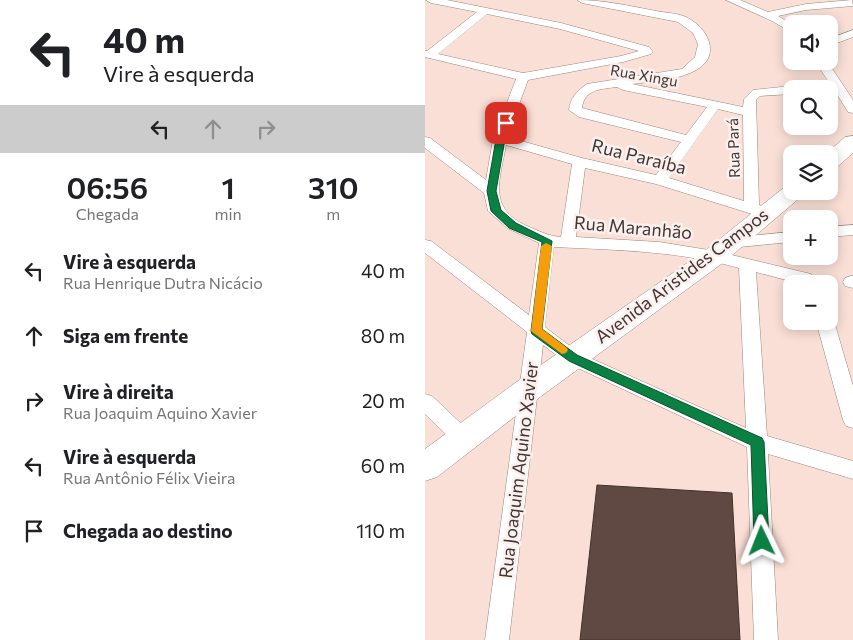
<!DOCTYPE html>
<html lang="pt">
<meta charset="utf-8">
<style>
body{margin:0;font-family:Commissioner,sans-serif;background:#f2f2f2;color:#202124;height:100vh;display:flex;flex-direction:column;font-size:19px;white-space:nowrap}
*{box-sizing:border-box;margin:0}
p{font-size:16px;color:#757577}
.icon{flex:none;width:28px;height:28px;fill:none;stroke:currentColor;stroke-width:2;stroke-linecap:round;stroke-linejoin:round}
.map{position:relative;flex:1;overflow:hidden}
.side{display:flex;flex-direction:column;background:#fff;width:425px}
.side>*{flex:none}
.guide{background:#fff;color:#202124;overflow:hidden}
.buttons{position:absolute;left:358px;top:15px;display:grid;gap:10px}
.buttons a{display:grid;place-items:center;width:55px;height:55px;border-radius:10px;background:#fff;box-shadow:0 2px 12px #0003;font-size:25px}
.pin{position:absolute;display:grid;place-items:center;width:42px;height:42px;color:#fff;margin:-21px;border-radius:10px;box-shadow:0 2px 8px #0006}
.me{position:absolute;width:55px;margin:-28px;rotate:358deg;stroke-linejoin:round;filter:drop-shadow(0 0 4px #0008)}
.turn{display:flex;align-items:center;gap:18px;height:105px;padding:0 20px;font-size:22px}
.turn .icon{width:65px;height:65px;stroke-width:2.5}
.turn b{display:block;font-size:35px;line-height:42px}
.lanes{display:flex;align-items:center;height:48px;padding:0 20px;background:#0003;justify-content:center;gap:25px;direction:ltr}
.lanes .off{opacity:.35}
.eta{display:flex;justify-content:space-evenly;align-items:center;height:85px;text-align:center}
.eta b{font-size:30px;font-weight:600;line-height:35px}
ul{padding:0;list-style:none}
li{display:flex;align-items:center;gap:15px;height:65px;padding:0 20px}
li div{flex:1}
li b{display:block;font-size:19px}
li em{font-style:normal}
main{display:flex;flex:1;min-height:0}
.map>svg:first-child{display:block}
</style>
<main>
<section class="side">
<div class="guide">
<div class="turn"><svg class="icon" aria-label="left" viewBox="0 0 24 24"><path d="M17 20v-9H6M10 6l-5 5 5 5"/></svg><div><b>40 m</b>Vire à esquerda</div></div>
<div class="lanes"><svg class="icon" aria-label="left" viewBox="0 0 24 24"><path d="M17 20v-9H6M10 6l-5 5 5 5"/></svg><svg class="icon off" aria-label="ahead" viewBox="0 0 24 24"><path d="M12 20V5M6 11l6-6 6 6"/></svg><svg class="icon off" aria-label="right" viewBox="0 0 24 24"><path d="M7 20v-9h11M14 6l5 5-5 5"/></svg></div>
</div>
<div class="eta">
<div><b>06:56</b><p>Chegada</p></div>
<div><b>1</b><p>min</p></div>
<div><b>310</b><p>m</p></div>
</div>
<ul>
<li><svg class="icon" aria-label="left" viewBox="0 0 24 24"><path d="M17 20v-9H6M10 6l-5 5 5 5"/></svg><div><b>Vire à esquerda</b><p>Rua Henrique Dutra Nicácio</p></div><em>40 m</em></li>
<li><svg class="icon" aria-label="ahead" viewBox="0 0 24 24"><path d="M12 20V5M6 11l6-6 6 6"/></svg><div><b>Siga em frente</b></div><em>80 m</em></li>
<li><svg class="icon" aria-label="right" viewBox="0 0 24 24"><path d="M7 20v-9h11M14 6l5 5-5 5"/></svg><div><b>Vire à direita</b><p>Rua Joaquim Aquino Xavier</p></div><em>20 m</em></li>
<li><svg class="icon" aria-label="left" viewBox="0 0 24 24"><path d="M17 20v-9H6M10 6l-5 5 5 5"/></svg><div><b>Vire à esquerda</b><p>Rua Antônio Félix Vieira</p></div><em>60 m</em></li>
<li><svg class="icon" aria-label="arrive" viewBox="0 0 24 24"><path d="M6 21V4h12l-3 4 3 4H6"/></svg><div><b>Chegada ao destino</b></div><em>110 m</em></li>
</ul>
</section>
<div class="map">
<svg width="428" height="640" viewBox="0 0 428 640">
<rect width="100%" height="100%" fill="#fadfd6"/>
<polygon fill="#5f4942" stroke="#42332e" points="172,485 307,493 315,640 155,640"/>
<g fill="none" stroke-linecap="round" stroke-linejoin="round">
<defs>
<g id="minor">
<path d="M1 0H22L136 23 224 47 228 52 226 54 198 62 103 80 82 137 157 158 231 175 256 142 154 117 144 110C145 98 152 91 162 84L257 69 270 57 273 44 268 33 253 22 157 3 152 0C179 0 205 6 231 11 241 13 252 13 261 17 271 22 281 31 284 42 294 79 229 81 207 84L318 107 319 99 328 90 366 86 371 89H366V94L335 96 331 100 334 205 348 210 351 213 348 216 343 218 327 214 231 184 160 168 151 237 234 242 290 251 386 274 393 284H376L331 272 342 436 428 461V479L343 454 353 640H329L322 447 142 363 118 345 84 640H60L102 332 0 253V240L6 241 104 315 114 243 82 228 63 211 59 193 0 148V137L5 138 61 180 68 139 91 79 0 57V51H2L52 12 6 3ZM62 14 135 29 214 51 196 56 98 73 13 54ZM192 87 198 90 282 107 261 135 157 108C159 89 177 89 192 87ZM293 109 318 115 319 201 244 178ZM81 145 147 164 136 237C123 236 114 231 102 226 62 208 75 180 81 145ZM129 247C192 250 254 251 314 268L321 428 154 353 120 327Z"/>
<polygon points="301,0 315,0 343,12 381,4 427,0 428,6 381,10 353,16 366,24 366,32 347,21"/>
<polygon points="428,30 428,37 404,46 404,39"/>
<polygon points="390,61 402,61 428,100 428,113 423,112 410,91 404,91 404,89 375,89 381,85 405,84"/>
<polygon points="428,225 428,235 404,237 404,227"/>
<polygon points="366,232 366,242 304,248 298,247 296,243 298,239 304,238"/>
<polygon points="426,276 428,276 428,288 420,286 418,282 420,278"/>
<polygon points="404,316 409,321 428,386 428,428 421,426 418,420 391,321 404,321"/>
<polygon points="0,394 7,396 46,433 49,439 46,445 39,448 32,445 0,414"/>
</g>
<g id="trunk">
<polygon points="428,136 428,153 412,167 404,169 404,154 401,154 420,137"/>
<polygon points="366,185 366,191 380,191 377,196 299,262 115,397 12,477 0,481 0,449 93,381 281,250 361,186"/>
</g>
</defs>
<use href="#minor" stroke="#9d857c" stroke-width="1"/>
<use href="#trunk" stroke="#9d857c" stroke-width="1"/>
<use href="#minor" fill="#fff" fill-rule="evenodd"/>
<use href="#trunk" fill="#fff" fill-rule="evenodd"/>
</g>
<polygon fill="#0b8043" stroke="#07532c" points="78,121 85,123 80,139 71,191 76,210 91,223 127,241 117,329 152,355 337,438 339,442 344,541 342,546 337,548 331,546 329,541 326,445 144,361 107,334 106,331 117,242 84,228 66,211 62,191 71,139"/>
<polygon fill="#f59e0b" points="121,243 127,246 117,329 141,347 143,350 141,353 137,354 106,331 116,246"/>
<g text-anchor="middle" stroke-width="5" stroke-linejoin="round" paint-order="stroke">
<g font-size="15" fill="#413633" stroke="#fbf0ed">
<text transform="translate(219 76) rotate(10)" y="5">Rua Xingu</text>
<text transform="translate(309 148) rotate(-92)" y="5">Rua Pará</text>
</g>
<g font-size="18" fill="#413633" stroke="#fbf0ed">
<text transform="translate(214 157) rotate(14)" y="6">Rua Paraíba</text>
<text transform="translate(208 228) rotate(5)" y="6">Rua Maranhão</text>
<text transform="translate(257 276) rotate(-37)" y="6">Avenida Aristides Campos</text>
<text transform="translate(94 470) rotate(-83)" y="6">Rua Joaquim Aquino Xavier</text>
</g>
</g>
</svg>
<div class="buttons">
<a><svg class="icon" aria-label="sound" viewBox="0 0 24 24"><path d="M4 9h4l5-4v14l-5-4H4zM17 9q2 3 0 6"/></svg></a>
<a><svg class="icon" aria-label="search" viewBox="0 0 24 24"><circle cx="10" cy="10" r="6"/><path d="M15 15l6 6"/></svg></a>
<a><svg class="icon" aria-label="layers" viewBox="0 0 24 24"><path d="M12 4l9 5-9 5-9-5zM3 14l9 5 9-5"/></svg></a>
<a>+</a>
<a>−</a>
</div>
<div class="pin" style="left:81px;top:123px;background:#d93025"><svg class="icon" aria-label="arrive" viewBox="0 0 24 24"><path d="M6 21V4h12l-3 4 3 4H6"/></svg></div>
<svg class="me" style="left:337px;top:541px" viewBox="-20 -20 40 40"><path d="M0-17L14 15 0 8-14 15z" fill="#0b8043" stroke="#fff" stroke-width="4"/></svg>
</div>
</main>
